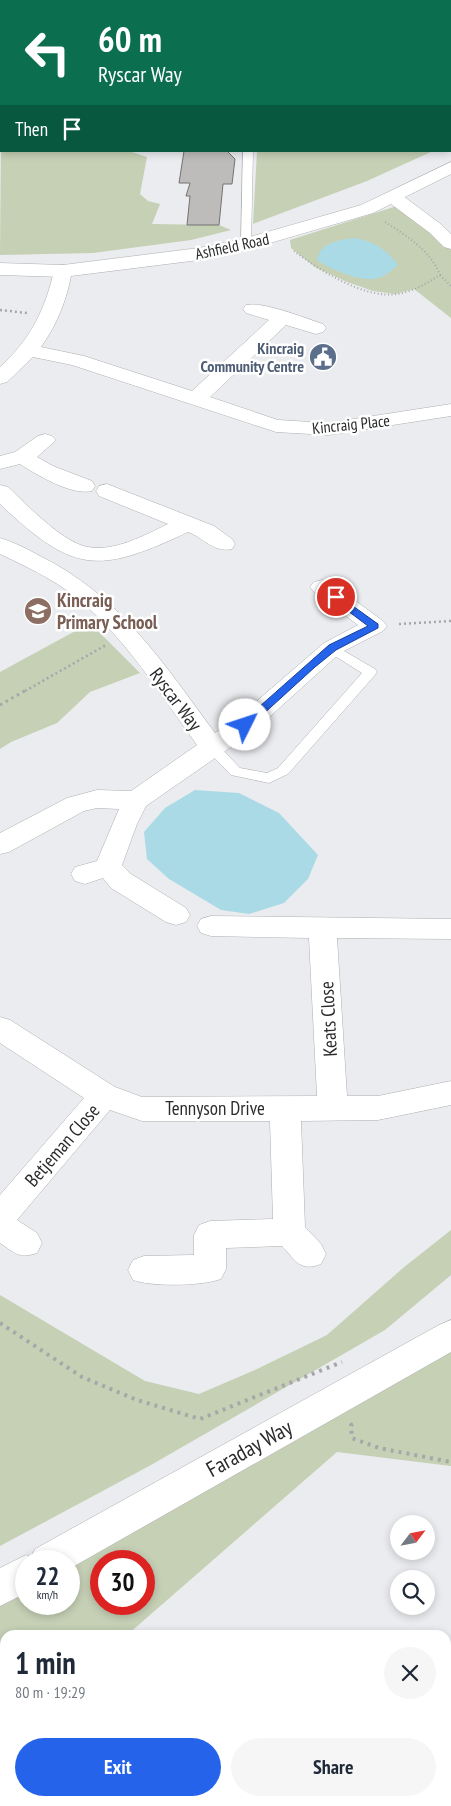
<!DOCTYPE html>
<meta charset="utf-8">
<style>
body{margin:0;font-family:"PT Sans Narrow",sans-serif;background:#f6f6f7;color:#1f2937;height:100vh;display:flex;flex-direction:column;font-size:19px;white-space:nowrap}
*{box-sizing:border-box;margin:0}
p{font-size:16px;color:#747a83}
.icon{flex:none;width:28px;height:28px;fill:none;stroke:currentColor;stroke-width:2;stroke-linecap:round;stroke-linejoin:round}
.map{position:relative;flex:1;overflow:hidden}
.sheet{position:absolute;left:0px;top:1630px;width:451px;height:176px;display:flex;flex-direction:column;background:#fff;border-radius:15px 15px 0 0;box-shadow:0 2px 8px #0003}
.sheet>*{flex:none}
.banner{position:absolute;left:0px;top:0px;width:451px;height:152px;box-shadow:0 2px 8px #0003;background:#0b6e4f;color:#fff;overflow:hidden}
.needle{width:32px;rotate:58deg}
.tools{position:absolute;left:390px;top:1515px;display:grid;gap:10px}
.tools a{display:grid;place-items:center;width:45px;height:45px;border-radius:50%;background:#fff;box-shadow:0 2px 8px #0003;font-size:25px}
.speed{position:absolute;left:15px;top:1550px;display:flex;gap:10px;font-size:25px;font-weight:700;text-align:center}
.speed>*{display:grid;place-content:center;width:65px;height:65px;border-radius:50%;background:#fff;box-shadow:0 2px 8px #0003;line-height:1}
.speed small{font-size:12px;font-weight:400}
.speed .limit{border:8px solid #d22;background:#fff;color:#111}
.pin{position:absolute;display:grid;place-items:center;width:42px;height:42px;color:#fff;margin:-21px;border:2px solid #fff;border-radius:50%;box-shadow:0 1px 5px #0007}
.me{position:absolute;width:55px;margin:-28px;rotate:49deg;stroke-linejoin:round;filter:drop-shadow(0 0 4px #0008)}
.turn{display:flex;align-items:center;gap:18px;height:105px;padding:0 15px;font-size:22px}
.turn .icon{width:65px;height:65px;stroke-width:2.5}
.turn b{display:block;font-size:35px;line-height:42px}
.then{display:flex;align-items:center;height:48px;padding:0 15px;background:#0003;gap:10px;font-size:19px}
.round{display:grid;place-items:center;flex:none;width:52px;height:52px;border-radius:26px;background:#f6f6f7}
.overview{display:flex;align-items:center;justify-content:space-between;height:85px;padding:0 15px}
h1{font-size:30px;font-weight:800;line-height:38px}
.button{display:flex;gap:10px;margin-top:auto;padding:10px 15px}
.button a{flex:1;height:58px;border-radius:30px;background:#2563eb;color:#fff;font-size:20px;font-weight:800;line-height:58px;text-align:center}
.button a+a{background:#f6f6f7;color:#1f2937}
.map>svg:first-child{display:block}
</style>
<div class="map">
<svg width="451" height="1806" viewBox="0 0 451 1806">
<rect width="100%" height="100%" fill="#ebecef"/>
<g fill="#c5d0b5" fill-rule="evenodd">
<polygon points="169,0 451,0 451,35 450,1"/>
<polygon points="1,137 1,151 129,151 147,157 140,194 148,201 160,204 152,224 219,225 231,230 191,240 93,253 0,255"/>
<polygon points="257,151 433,151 367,181 253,224"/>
<polygon points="400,205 451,246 451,318 414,289 395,294 373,291 347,282 315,267 291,248 290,240"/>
<polygon points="90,623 140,673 90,692 57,723 11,742 0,749 0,672"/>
<polygon points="451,1230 451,1275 385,1330 151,1465 0,1546 0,1295 145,1381 199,1394 257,1369 327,1335 403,1268"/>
<path d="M451 1335V1466L337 1452 127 1635H5V1741L0 1745V1588L26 1573V1604H69V1561H48ZM101 1561H144V1604H101Z"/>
</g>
<g fill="#aadae5">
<path d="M355 238C375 242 386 249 398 265 391 271 383 278 374 279 359 281 329 269 317 260 320 242 340 240 355 238Z"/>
<polygon points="195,790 239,793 279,813 318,855 308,879 284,903 249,914 221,910 169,879 147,859 144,832 165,808"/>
</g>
<polygon fill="#bebcba" stroke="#757371" points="184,151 227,151 235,159 232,184 223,184 219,225 187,225 190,196 186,196 190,183 179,183"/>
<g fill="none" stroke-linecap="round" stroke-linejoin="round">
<defs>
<g id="service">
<rect x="0" y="115" width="1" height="6"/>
<polygon points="243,151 253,151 251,244 246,247 241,244"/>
<polygon points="332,644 375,669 377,672 375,675 288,774 269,783 231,775 207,750 205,747 207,744 217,744 240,768 267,773 278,768 362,673 327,651 325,648"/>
</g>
<g id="minor">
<polygon points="393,192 399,193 442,225 451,234 451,249 444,247 430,233 387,201 384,197 387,193"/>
<path d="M63 265 70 267 72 271C67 299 58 323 41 347L84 356 192 391 269 320 246 313 243 309 246 305C262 301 305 318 323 324L326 328 323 332 316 334 286 325 210 397 278 420 328 423 451 404V416L328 435 276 432 72 365 33 357 7 382 0 384V367C30 340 45 310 54 271L56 267Z"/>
<path d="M45 434 52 436 56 440 37 457 53 466 92 481 95 486 92 491C72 496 37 475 20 464L0 469V456L15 452 38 436Z"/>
<path d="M107 484 214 526 232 539 235 544 232 549C214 553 204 538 188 532 97 575 73 573 0 504V485L8 487C26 504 63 543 88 547 115 552 145 535 168 524L99 496 96 491 99 486Z"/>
<path d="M0 538C13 542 26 548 38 555 120 595 163 663 215 733L236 719 324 643 358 625 314 592 310 587 314 582 322 580 330 582 383 621 387 626 383 631 340 653 254 731 146 806 137 824 122 865 131 874 186 908 190 915 186 922 176 925 166 922 111 888 103 878 85 884 75 881 71 874 75 867 97 861 119 809 97 808 84 811 9 852 0 854V833L67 798 97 790 131 791 197 745C160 694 124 635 73 595 51 578 25 566 0 554Z"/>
<path d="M211 916 451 919V939L337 938 347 1096H378L451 1081V1105L378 1120 301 1121 305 1227 321 1244 326 1254 321 1264C300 1272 296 1261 282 1246L226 1248V1269L221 1279C202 1286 152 1287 133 1280L128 1270 133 1260 144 1256 194 1255V1235L199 1225 210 1221 273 1219 270 1121H142L110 1110 17 1220 37 1233 42 1243 37 1253C19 1259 15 1253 0 1243V1195L84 1098 0 1043V1017L10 1020 115 1087 142 1097 317 1096 309 938 211 936 201 933 197 926 201 919Z"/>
</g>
<g id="tertiary">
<polygon points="451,162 451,174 373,213 246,250 199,260 63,277 0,275 0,263 63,265 199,248 243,239 361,205"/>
<polygon points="451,1320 451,1352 69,1569 69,1561 26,1561 26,1593 0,1606 0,1568 26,1555 31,1557 35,1549 439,1325"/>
</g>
</defs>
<use href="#service" stroke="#aeafb1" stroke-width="1"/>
<use href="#minor" stroke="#aeafb1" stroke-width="1"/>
<use href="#tertiary" stroke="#aeafb1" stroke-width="1"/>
<g stroke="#a6a7a9" stroke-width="2" stroke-dasharray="1 2.5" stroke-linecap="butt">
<path d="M294 251C319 270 364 299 397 294 413 292 427 283 440 275 430 250 407 236 385 222"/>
<polyline points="440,275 451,286"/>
</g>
<g stroke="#a6a7a9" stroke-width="2.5" stroke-dasharray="2 3" stroke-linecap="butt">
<polyline points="0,310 27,313"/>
<polyline points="399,624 451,621"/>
<polyline points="25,691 106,645"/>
</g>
<polyline stroke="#a6a7a9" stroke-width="3" stroke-dasharray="2.5 4" stroke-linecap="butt" points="0,705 28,689"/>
<g stroke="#a6a7a9" stroke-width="4" stroke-dasharray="3 5" stroke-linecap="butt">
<polyline points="0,1323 82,1377 137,1400 200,1419 342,1362"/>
<polyline points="353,1424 351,1425 352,1438 379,1448 451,1462"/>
</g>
<use href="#service" fill="#fff" fill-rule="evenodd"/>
<use href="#minor" fill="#fff" fill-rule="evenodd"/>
<use href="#tertiary" fill="#fff" fill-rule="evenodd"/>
</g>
<polygon fill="#2563eb" stroke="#184099" points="336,594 378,624 378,628 336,650 315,667 249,727 242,727 240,725 242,722 329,645 368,626 332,599 331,597"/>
<defs>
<symbol id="civic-disc" viewBox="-11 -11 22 22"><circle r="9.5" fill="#5c6f8a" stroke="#fff"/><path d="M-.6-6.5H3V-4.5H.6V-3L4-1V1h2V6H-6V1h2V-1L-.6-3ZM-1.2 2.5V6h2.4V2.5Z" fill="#fff"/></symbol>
<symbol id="school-disc" viewBox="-11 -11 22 22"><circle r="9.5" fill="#8d6e63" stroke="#fff"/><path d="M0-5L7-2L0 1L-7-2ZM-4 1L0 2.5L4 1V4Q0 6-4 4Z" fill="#fff"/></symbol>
</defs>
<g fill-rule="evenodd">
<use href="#civic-disc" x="307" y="341" width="32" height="32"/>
<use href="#school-disc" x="22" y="595" width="32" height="32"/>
</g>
<g text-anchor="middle" stroke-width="5" stroke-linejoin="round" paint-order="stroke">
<g font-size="16" fill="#292a2b" stroke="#fff">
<text transform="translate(232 246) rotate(-12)" y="6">Ashfield Road</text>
<text transform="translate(351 424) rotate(-6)" y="6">Kincraig Place</text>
</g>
<g font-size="16" font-weight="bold" fill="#4e5e75" stroke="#fff" text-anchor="end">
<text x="304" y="354">Kincraig<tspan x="304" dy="18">Community Centre</tspan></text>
</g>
<g font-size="19" font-weight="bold" fill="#785e54" stroke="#fff" text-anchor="start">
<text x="57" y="607">Kincraig<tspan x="57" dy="22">Primary School</tspan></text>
</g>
<g font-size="19" fill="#292a2b" stroke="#fff">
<text transform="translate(176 699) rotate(53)" y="7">Ryscar Way</text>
<text transform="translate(328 1019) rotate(-93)" y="7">Keats Close</text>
<text x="215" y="1115">Tennyson Drive</text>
<text transform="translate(62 1145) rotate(-49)" y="7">Betjeman Close</text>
</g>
<g font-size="22" fill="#292a2b" stroke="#fff">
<text transform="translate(249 1448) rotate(-29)" y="8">Faraday Way</text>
</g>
</g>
</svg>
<div class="tools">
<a><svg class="needle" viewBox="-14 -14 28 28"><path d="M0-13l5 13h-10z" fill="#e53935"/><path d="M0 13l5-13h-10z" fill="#747a83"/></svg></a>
<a><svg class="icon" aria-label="search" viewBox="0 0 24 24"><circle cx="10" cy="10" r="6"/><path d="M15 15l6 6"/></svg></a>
</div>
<div class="speed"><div>22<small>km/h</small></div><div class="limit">30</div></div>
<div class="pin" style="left:336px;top:597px;background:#d93025"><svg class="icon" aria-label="arrive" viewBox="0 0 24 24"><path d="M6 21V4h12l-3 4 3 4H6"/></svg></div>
<svg class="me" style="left:245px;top:725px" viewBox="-20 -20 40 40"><circle r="19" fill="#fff"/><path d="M0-13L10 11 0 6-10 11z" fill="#2563eb"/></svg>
<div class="banner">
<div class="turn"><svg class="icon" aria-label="left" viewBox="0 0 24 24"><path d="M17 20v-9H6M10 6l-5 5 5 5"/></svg><div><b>60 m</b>Ryscar Way</div></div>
<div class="then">Then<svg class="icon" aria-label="arrive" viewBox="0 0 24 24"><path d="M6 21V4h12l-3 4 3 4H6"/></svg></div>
</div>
<section class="sheet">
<div class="overview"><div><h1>1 min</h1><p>80 m · 19:29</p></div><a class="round"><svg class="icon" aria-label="close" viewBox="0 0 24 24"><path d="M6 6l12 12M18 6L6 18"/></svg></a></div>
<div class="button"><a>Exit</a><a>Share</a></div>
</section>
</div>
